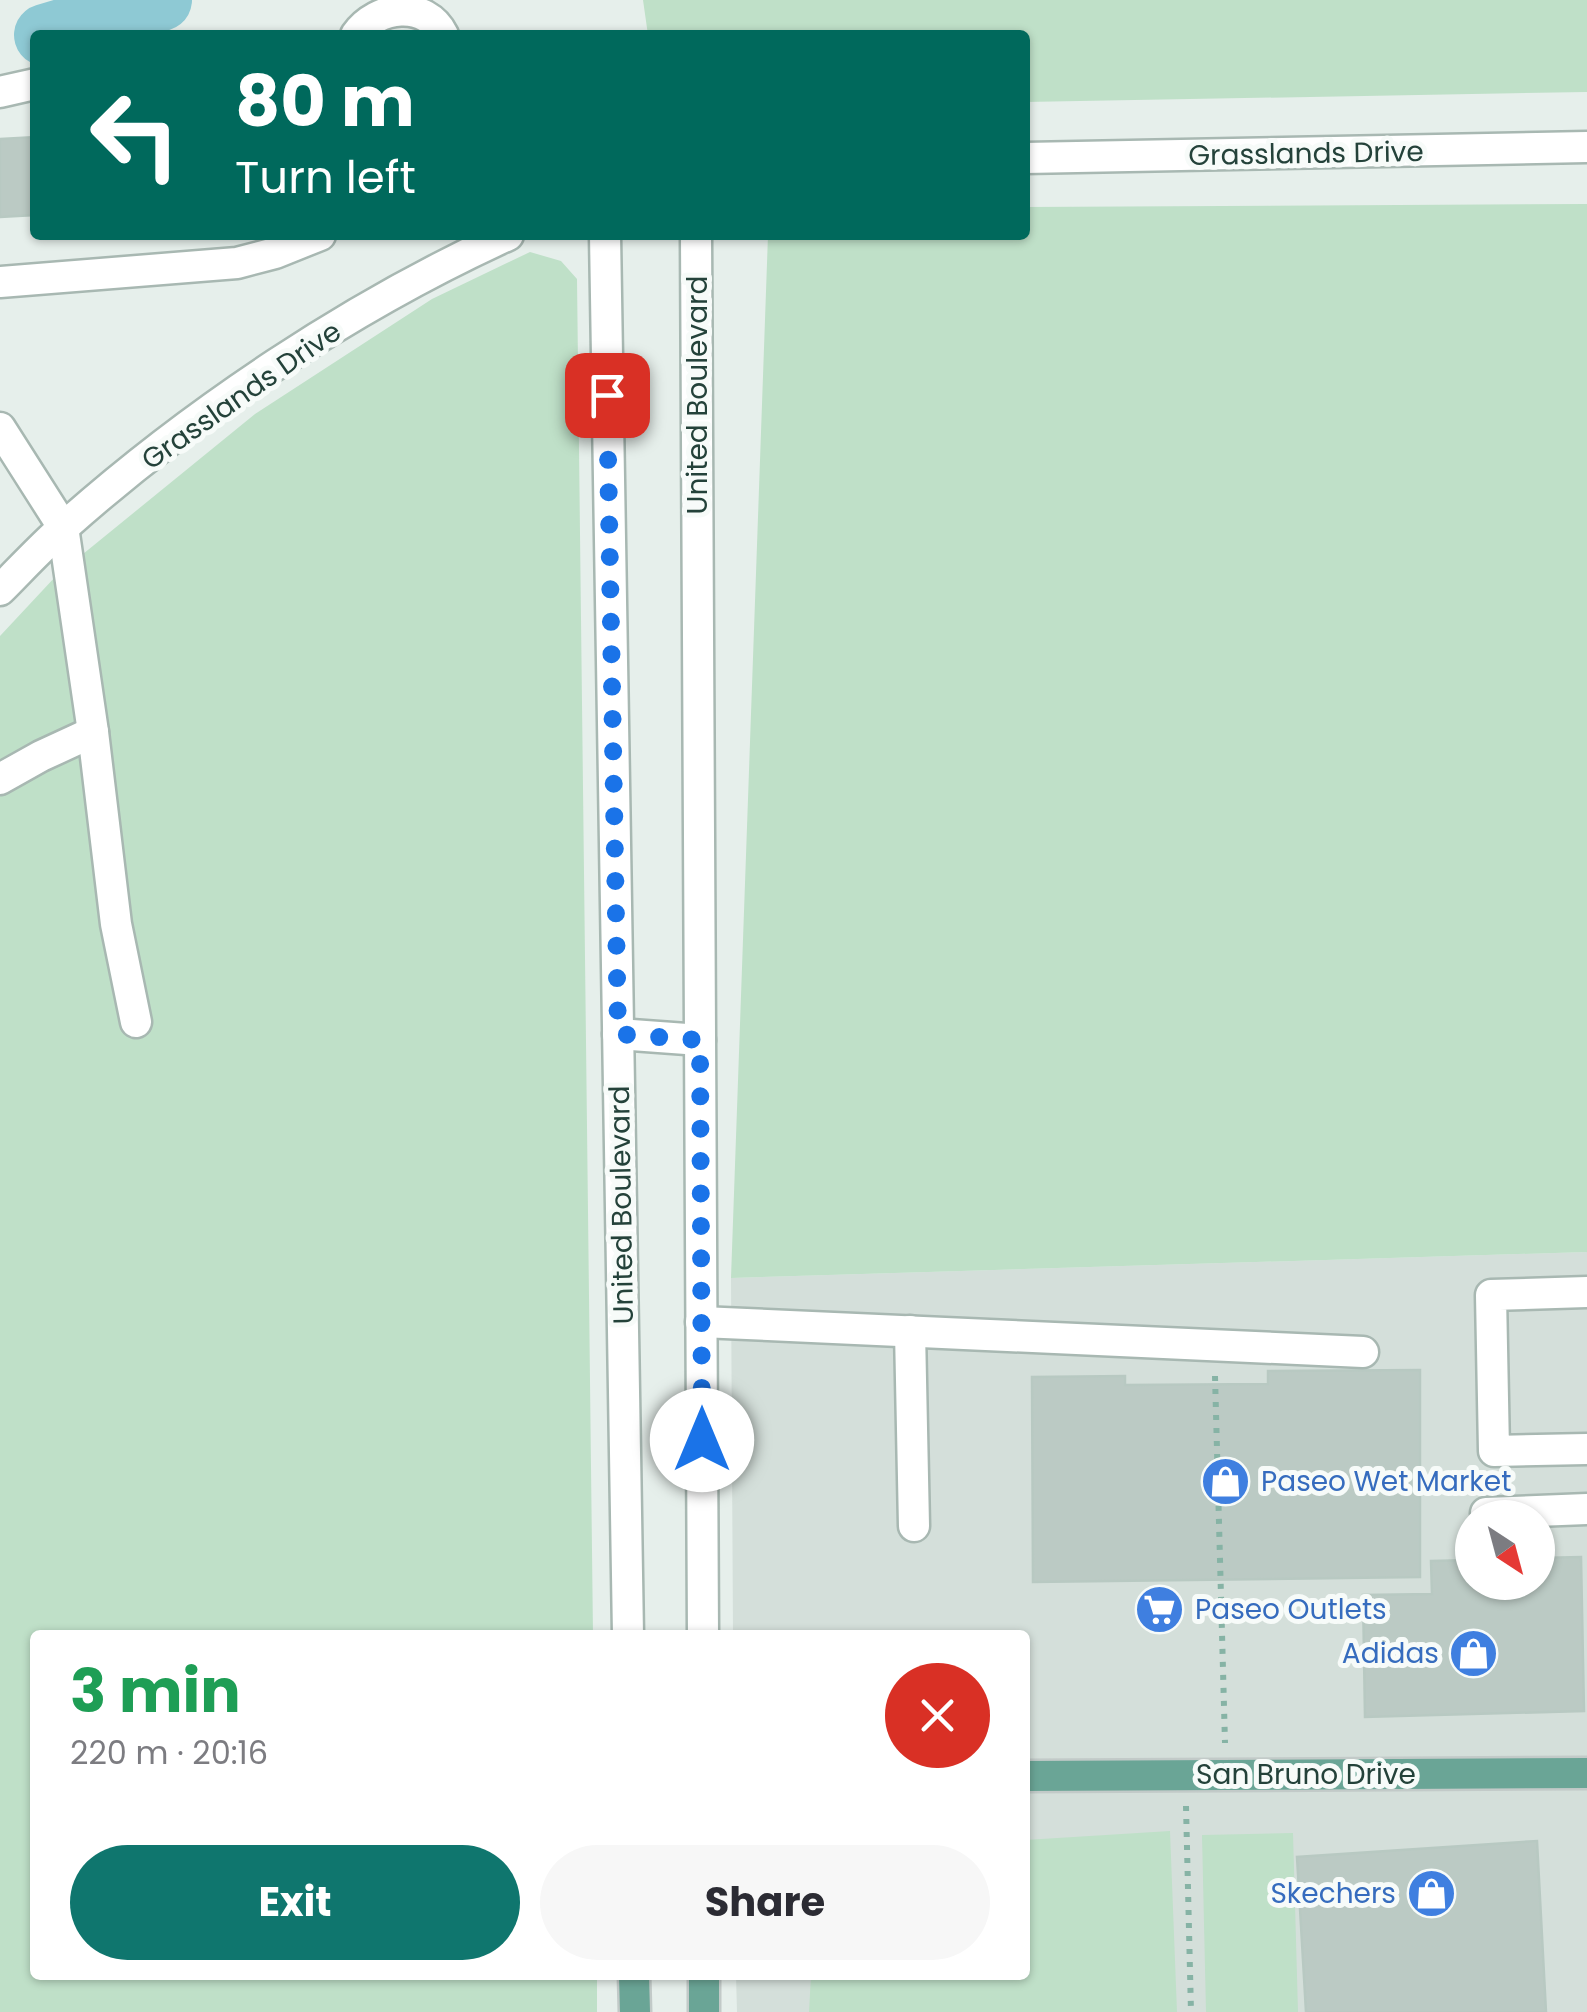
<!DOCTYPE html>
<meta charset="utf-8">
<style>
body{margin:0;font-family:Poppins,sans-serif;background:#f7f7f7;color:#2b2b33;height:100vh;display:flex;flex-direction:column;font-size:38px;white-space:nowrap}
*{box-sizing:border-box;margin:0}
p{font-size:32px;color:#7c7c81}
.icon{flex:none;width:55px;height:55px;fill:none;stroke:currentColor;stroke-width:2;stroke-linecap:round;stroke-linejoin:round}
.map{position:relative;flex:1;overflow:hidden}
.panel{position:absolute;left:30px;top:1630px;width:1000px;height:350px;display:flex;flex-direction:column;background:#fff;border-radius:10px;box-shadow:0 2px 8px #0004}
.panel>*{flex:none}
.top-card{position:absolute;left:30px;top:30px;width:1000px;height:210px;border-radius:10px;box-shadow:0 2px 8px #0004;background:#00695c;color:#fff;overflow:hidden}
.needle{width:65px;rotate:144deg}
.tools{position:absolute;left:1455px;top:1500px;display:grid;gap:20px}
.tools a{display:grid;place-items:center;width:100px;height:100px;border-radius:50%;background:#fff;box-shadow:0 2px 8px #0004;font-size:50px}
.pin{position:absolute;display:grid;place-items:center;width:85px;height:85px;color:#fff;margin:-42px;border-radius:20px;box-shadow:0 5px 15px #0006}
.me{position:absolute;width:110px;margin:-55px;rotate:0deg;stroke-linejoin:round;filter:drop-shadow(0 0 8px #0008)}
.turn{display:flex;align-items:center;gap:35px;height:210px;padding:0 40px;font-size:45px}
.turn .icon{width:130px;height:130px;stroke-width:2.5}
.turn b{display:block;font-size:70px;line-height:85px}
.round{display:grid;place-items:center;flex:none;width:105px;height:105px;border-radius:52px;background:#f7f7f7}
.head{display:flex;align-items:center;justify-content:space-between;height:170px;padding:0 40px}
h1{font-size:60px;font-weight:700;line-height:75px;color:#1e9e55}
.cta{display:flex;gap:20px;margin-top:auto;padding:20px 40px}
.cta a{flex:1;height:115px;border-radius:60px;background:#0f766e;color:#fff;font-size:40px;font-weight:700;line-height:115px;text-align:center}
.cta a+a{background:#f7f7f7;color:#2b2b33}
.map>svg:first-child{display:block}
</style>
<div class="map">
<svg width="1587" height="2012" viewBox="0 0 1587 2012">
<rect width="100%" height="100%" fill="#e6efeb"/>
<path fill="#d4dfda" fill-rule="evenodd" d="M1587 1252V2012H737L736 1975H1025V1635H733L731 1278ZM1472 1518H1538V1582H1472Z"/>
<g fill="#bfe0c8">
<polygon points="643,0 1587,0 1587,92 1025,102 1025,35 648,35"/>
<polygon points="1587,204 1587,1252 731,1278 768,235 1025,235 1025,207"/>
<polygon points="530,252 561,261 577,279 593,1635 35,1635 35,1975 597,1975 597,2012 0,2012 0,636 56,576 255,414 432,299"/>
<polygon points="1170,1831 1177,2012 809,2012 811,1975 1025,1975 1025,1840"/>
<polygon points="1293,1833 1298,2012 1206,2012 1202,1835"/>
</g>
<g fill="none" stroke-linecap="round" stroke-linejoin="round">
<polyline stroke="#8ec9d4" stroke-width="62" points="45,35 161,0"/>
</g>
<g fill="#bbcac4" stroke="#b8c9c2" stroke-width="2.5">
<polygon points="35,137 35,215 0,217 0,139"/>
<polygon points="1420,1370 1420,1577 1033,1582 1032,1377 1125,1376 1125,1385 1268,1384 1268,1371"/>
<polygon points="1581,1557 1584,1711 1365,1717 1363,1595 1432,1594 1431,1561 1472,1560 1472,1582 1538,1582 1538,1558"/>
<polygon points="1537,1841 1546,2012 1306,2012 1297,1857"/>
</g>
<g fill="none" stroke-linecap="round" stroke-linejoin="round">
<defs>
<g id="minor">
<path d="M356 35C377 5 426 0 443 35"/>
<polyline points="0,92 35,84"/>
<polyline points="1025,158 1587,147"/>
<polyline points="605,235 628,1635"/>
<polyline points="696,235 703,1635"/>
<polyline points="0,282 237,263 275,253 320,235"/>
<polyline points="0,428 63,527 93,732 116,924 136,1022"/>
<path d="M0 590C21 569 42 546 65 526 193 412 352 306 508 235"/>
<polyline points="0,779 41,756 93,732"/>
<polyline points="618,1034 700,1040"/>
<polyline points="1587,1292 1491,1295 1494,1451 1587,1449"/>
<polyline points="701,1322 1363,1352"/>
<polyline points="910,1331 914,1526"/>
<polyline points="1486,1513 1587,1509"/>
</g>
<g id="major">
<polyline points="1025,1776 1587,1773"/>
<polyline points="634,1975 635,2012"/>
<polyline points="704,1975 704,2012"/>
</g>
</defs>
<use href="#minor" stroke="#a8b8b2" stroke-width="35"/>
<use href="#major" stroke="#c2cac8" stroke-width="35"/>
<g stroke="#86b3a5" stroke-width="6" stroke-dasharray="5 8" stroke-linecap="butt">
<polyline points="1215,1376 1225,1743"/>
<polyline points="1186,1806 1191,2012"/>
</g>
<use href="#minor" stroke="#fff" stroke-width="30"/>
<use href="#major" stroke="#6aa596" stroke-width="30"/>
</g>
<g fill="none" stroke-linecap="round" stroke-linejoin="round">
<polyline stroke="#1a73e8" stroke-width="18" stroke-dasharray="0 32.4" points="607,395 618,1034 700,1040 702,1440"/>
</g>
<defs>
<symbol id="shop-disc" viewBox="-11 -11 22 22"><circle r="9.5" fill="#3f7fe0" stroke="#f7fbf9"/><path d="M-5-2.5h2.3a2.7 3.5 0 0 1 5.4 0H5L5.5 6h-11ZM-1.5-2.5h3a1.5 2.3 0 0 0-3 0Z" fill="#fff"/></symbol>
<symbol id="supermarket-disc" viewBox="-11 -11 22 22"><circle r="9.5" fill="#3f7fe0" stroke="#f7fbf9"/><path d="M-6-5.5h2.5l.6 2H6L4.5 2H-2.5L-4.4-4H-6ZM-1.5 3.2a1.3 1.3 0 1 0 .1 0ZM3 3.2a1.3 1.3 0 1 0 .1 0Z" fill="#fff"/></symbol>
</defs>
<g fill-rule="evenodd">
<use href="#shop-disc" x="1198" y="1454" width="55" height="55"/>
<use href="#supermarket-disc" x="1132" y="1582" width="55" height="55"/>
<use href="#shop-disc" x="1446" y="1626" width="55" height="55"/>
<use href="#shop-disc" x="1404" y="1866" width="55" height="55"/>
</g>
<g text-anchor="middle" stroke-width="10" stroke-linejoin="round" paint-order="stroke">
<g font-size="28" fill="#24423a" stroke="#f7fbf9">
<text transform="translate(1306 153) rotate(-1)" y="10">Grasslands Drive</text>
<text transform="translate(241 395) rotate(-35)" y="10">Grasslands Drive</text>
<text transform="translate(697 395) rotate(-90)" y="10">United Boulevard</text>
<text transform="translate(621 1205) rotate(-91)" y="10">United Boulevard</text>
<text x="1306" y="1784">San Bruno Drive</text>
</g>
<g font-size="28" fill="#366cbe" stroke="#f7fbf9" text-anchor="start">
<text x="1261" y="1491">Paseo Wet Market</text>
<text x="1195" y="1619">Paseo Outlets</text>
<text x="1439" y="1663" text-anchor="end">Adidas</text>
<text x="1396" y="1903" text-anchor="end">Skechers</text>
</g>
</g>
</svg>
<div class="tools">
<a><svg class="needle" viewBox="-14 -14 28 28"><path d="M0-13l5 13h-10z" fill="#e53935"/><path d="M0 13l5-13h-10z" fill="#7c7c81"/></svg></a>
</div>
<div class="pin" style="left:607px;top:395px;background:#d93025"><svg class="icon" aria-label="arrive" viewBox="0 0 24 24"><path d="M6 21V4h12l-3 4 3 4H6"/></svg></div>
<svg class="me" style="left:702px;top:1440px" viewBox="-20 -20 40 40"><circle r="19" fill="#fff"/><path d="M0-13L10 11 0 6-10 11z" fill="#1a73e8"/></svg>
<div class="top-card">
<div class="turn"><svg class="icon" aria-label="left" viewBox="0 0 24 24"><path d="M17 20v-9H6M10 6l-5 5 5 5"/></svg><div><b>80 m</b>Turn left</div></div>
</div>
<section class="panel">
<div class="head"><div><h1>3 min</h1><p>220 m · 20:16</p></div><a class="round" style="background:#d93025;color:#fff"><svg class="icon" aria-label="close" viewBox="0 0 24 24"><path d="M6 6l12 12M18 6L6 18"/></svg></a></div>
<div class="cta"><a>Exit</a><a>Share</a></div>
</section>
</div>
